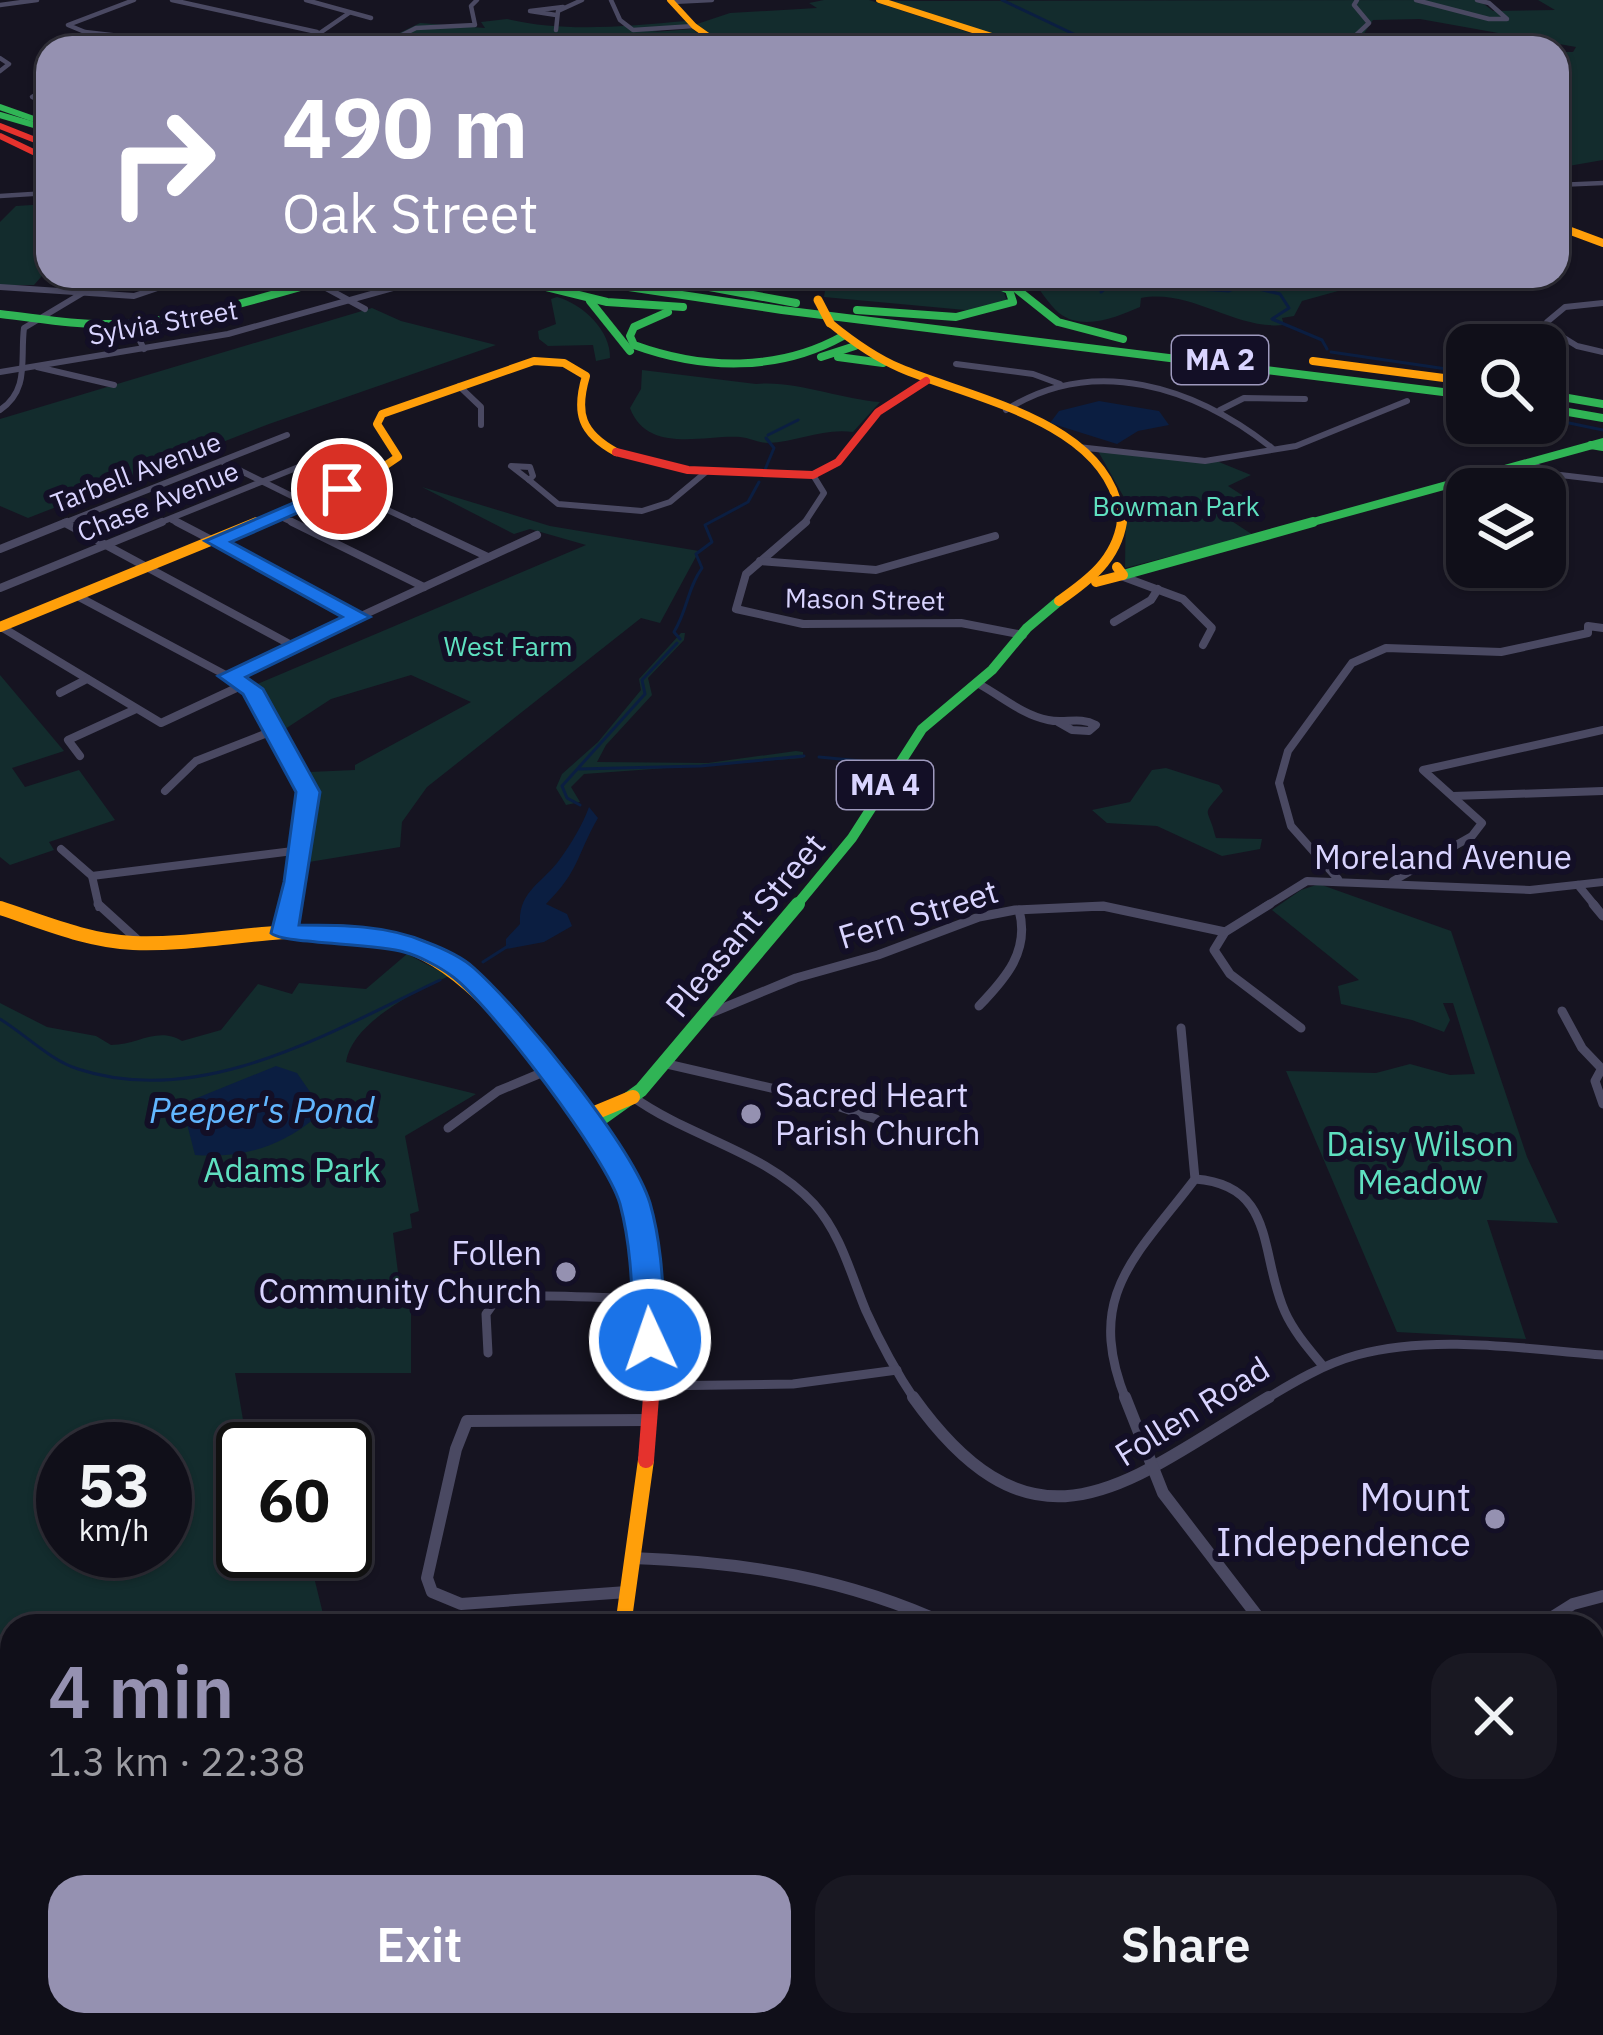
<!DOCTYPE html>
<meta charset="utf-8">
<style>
body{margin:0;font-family:"IBM Plex Sans",sans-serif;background:#191822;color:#f1f3f6;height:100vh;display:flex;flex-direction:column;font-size:45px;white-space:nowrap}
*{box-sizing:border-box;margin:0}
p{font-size:39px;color:#9c9ca2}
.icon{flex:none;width:66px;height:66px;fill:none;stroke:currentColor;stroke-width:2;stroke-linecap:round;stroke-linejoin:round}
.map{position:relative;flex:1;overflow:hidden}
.details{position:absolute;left:0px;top:1614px;width:1605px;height:423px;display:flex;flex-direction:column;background:#100f19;border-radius:36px 36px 0 0;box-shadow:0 3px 9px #0004,0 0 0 3px #302f38}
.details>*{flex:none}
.banner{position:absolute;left:36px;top:36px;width:1533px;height:252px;border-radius:36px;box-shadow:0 3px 9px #0004,0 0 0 3px #302f38;background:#9591b1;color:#fff;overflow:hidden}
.fabs{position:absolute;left:1446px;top:324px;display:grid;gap:24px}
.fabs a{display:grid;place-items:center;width:120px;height:120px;border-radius:24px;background:#100f19;box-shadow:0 3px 9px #0004,0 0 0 3px #302f38;font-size:60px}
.speed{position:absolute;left:36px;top:1422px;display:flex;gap:24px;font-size:60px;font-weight:700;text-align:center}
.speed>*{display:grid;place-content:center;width:156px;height:156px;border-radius:50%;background:#100f19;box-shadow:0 3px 9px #0004,0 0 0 3px #302f38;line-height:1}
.speed small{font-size:30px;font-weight:400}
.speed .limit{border:6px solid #111;border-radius:18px;background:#fff;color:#111}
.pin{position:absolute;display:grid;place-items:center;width:102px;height:102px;color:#fff;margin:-51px;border:6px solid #fff;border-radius:50%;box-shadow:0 3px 12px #0007}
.me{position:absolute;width:132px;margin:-66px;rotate:357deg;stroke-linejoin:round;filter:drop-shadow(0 0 9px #0008)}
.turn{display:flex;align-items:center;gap:42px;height:252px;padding:0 48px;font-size:54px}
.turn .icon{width:156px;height:156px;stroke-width:2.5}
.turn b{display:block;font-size:84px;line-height:102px}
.round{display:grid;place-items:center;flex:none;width:126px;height:126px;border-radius:36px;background:#191822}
.summary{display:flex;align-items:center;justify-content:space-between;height:204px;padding:0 48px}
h1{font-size:72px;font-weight:600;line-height:90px;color:#9591b1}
.primary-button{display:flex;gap:24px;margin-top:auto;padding:24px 48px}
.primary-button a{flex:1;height:138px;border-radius:36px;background:#9591b1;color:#fff;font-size:48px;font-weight:600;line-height:138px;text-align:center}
.primary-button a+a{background:#191822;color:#f1f3f6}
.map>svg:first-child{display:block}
</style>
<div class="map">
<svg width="1603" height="2035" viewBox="0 0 1603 2035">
<rect width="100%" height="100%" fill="#161421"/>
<g fill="#132c2d" fill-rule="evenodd">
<polygon points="824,0 869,0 1017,48 729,48 697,24 730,13 817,8 809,3"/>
<polygon points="1490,0 1480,1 1493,11 1555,10 1538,0 1603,0 1603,160 1557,168 1557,107 1565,99 1557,90 1557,63 1569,57 1557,56 1557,52 1573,52 1576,47 1420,19 1373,20 1363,35 1369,48 1034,48 887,1"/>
<path d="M507 19C567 33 626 26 686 21L689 24 653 32 692 29 719 48H439L389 38 420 23 485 28 481 22Z"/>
<polygon points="48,204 34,224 48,224 47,270 34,285 0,285 0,222 16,206"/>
<polygon points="840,276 971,276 1003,290 1007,301 976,311 824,297 826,284"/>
<path d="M1029 276 1076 282 1094 276 1200 280 1392 276 1302 301 1294 316 1282 318 1284 325C1235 330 1190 288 1141 298L1140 307C1119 316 1083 332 1059 313 1048 304 1038 286 1029 276Z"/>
<path d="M557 297C583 304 611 331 610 358L596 361 593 345 548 346 539 339 538 331 556 324 551 299Z"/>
<polygon points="372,308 401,321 496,345 269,424 28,518 0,506 0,419"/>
<path d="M642 370 756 384C795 380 840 399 880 402L853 432C822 428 798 442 768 443 759 443 750 438 740 437 703 435 647 454 630 408L641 389Z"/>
<polygon points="1098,451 1214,460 1251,475 1228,486 1262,508 1227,518 1253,535 1125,568 1126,501"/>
<polygon points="422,487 550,526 699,551 660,623 641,618 427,787 402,822 400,847 309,862 317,798 309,772 355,770 355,765 471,702 411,675 331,699 282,731 255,685 586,545 530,529 514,534"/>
<polygon points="681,633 685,633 684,640 648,678 652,695 606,745 597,762 708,763 796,751 803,752 803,758 584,774 571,787 580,802 566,805 556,788 562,774 598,742 641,690 639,679"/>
<polygon points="0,675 64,751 12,768 25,787 79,770 115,820 49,842 54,850 10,865 0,857"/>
<path d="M1166 768 1219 785 1223 791C1200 819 1208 804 1216 838L1262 839 1260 849 1222 856 1157 826 1107 823 1092 810 1130 802 1152 770Z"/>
<polygon points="1319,884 1451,931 1527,1157 1558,1223 1487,1220 1526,1339 1397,1332 1286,1071 1376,1073 1410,1064 1450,1075 1475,1074 1453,1003 1443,1003 1450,1020 1444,1032 1412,1020 1341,1004 1338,986 1359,980 1272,910 1301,890"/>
<path d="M407 954 449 976C417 991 352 1022 346 1062L476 1094 405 1136 419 1211 410 1214 412 1228 393 1233 401 1296H411V1373H235L248 1449H243V1551H266L269 1563 312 1569 326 1626H12V2025H354L356 2035H0V1003L47 1027 96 1036 111 1045C138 1045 157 1026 182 1041L221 1030 258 984 292 994 299 983 366 989ZM63 1449H165V1551H63Z"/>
</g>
<g fill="#0b1e41">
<polygon points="1099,401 1159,411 1169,425 1138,431 1117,444 1050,423 1059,411"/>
<path d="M589 807 598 818C576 856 580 870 546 904L567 914 572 926 544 942 506 949V939L520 924C518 891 543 883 560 859 571 844 583 824 589 807Z"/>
<path d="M276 1066 297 1073 317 1102 314 1119C278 1148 241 1158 195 1155L186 1120 192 1100Z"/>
</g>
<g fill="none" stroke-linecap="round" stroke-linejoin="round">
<g stroke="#0b1e41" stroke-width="3">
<polyline points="1002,0 1103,48"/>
<polyline points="1119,276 1199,289 1229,291 1242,285 1280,294 1289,308 1272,319 1322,340 1327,349"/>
<polyline points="1101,292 1117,278"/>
<polyline points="1331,352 1467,372"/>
<polyline points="1545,418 1603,430"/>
<polyline points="768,435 798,420"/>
<polyline points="764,472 774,448 766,438"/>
<path d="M680 639 674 632C688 609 687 589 702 568L696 554 712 542 705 525 748 502 759 482"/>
<polyline points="819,757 862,761"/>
<polyline points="579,769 701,766 804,756"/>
<polyline points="580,805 567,798 562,786 645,694 642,680 677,643"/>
<polyline points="483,962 508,946"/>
<path d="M0 1019C26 1035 50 1060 78 1069 202 1110 332 1031 440 980"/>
</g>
<g stroke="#4a4962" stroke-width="4.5">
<polyline points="134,0 68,25 85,32 225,48"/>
<polyline points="172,0 317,32"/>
<polyline points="306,0 371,18"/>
<polyline points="611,0 620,20 633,30 694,26"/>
<polyline points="1357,0 1354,5 1369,23 1354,37 1363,48"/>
<polyline points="1416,0 1489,19 1507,19 1489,3 1477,0"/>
<polyline points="672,2 712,0"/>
<polyline points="0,5 37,0"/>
<polyline points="556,15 530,11 563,7"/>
<polyline points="556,30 558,11 582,0"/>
<polyline points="298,48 349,13"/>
<polyline points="394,48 396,38 416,28 475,25 471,6 477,0"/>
<polyline points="0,58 9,64 0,71"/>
<polyline points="48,88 32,97 48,104"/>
<polyline points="1557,185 1603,183"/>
<polyline points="0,196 48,193"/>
</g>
<g stroke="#4a4962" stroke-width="6">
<polyline points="315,282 365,309"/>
<polyline points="0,287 134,296 193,276"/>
<polyline points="1603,303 1565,307 1547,322 1548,328 1577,346 1603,352"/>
<polyline points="131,323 144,349"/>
<polyline points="956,364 1033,374 1060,384"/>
<polyline points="37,367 114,385"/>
<polyline points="0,372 228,334 400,286"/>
<polyline points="459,386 481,407 481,425"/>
<path d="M0 410C30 390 20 359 24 328L111 276"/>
<path d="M1006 410C1094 354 1195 387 1272 448"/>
<polyline points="1220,410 1244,398 1305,399"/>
<polyline points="1078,447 1205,461 1296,446 1407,401"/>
<polyline points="223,462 306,503"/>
<polyline points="1528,462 1552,474 1603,480"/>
<polygon points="511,466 530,467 533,476 529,480"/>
<polyline points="1467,479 1480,489"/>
<polyline points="529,480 558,504 642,511 670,502 706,472"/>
<polyline points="342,489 420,525"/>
<polyline points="277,515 298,525"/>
<polyline points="172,520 183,525"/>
<polyline points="65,523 70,525"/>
<polyline points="59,525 287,435"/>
<polyline points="154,525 331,454"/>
<polyline points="803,525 824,493 813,475"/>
</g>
<g stroke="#4a4962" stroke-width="8">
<polyline points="177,522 359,617"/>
<polyline points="292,522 424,587"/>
<polyline points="414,522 488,557"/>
<polyline points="806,522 746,574 736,609 803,624 961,623 1023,635"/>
<polyline points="65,523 295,647"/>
<polyline points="1545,531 1557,551 1555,557 1545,559"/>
<polyline points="0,549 67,522"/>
<polyline points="760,561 876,570 995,536"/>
<polyline points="1121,576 1183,599 1212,628 1203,645"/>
<polyline points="0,588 162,522"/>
<polyline points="79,597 252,689 308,792 291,907"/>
<polyline points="1114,622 1151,600 1158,589"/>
<polyline points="3,628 161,723 245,684"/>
<polyline points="231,676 537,535"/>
<path d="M977 683C1000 695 1022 715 1048 720 1065 724 1079 716 1096 725L1089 731 1072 730 1058 722"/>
<polyline points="60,693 87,679"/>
<polyline points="80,756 68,740 136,709"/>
<polyline points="165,791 196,761 275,730"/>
<polyline points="1453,796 1603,791"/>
<polyline points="61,849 92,876 99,907"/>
<polyline points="92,876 301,850"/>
<polyline points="1338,879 1291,826 1279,783 1288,751 1352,663 1386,648 1501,652 1588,633 1588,626 1603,628"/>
<polyline points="1393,881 1472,836 1482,823 1423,770 1603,730"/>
<polyline points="1578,885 1596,907"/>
<polyline points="1081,907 1108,907"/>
<polyline points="1265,907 1307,881 1530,890 1603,882"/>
</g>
<g stroke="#4a4962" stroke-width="9">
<polyline points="98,904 141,943"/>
<polyline points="1270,904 1225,932 1214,950 1230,974 1301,1028"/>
<polyline points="1593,904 1603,916"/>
<polyline points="284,933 291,904"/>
<path d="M979 1006C1006 978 1030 951 1019 910"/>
<polyline points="1562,1011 1582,1048 1603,1070"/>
<polyline points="711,1013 796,978 878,955 979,917 1015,910 1103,906 1225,932"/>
<polyline points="667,1064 810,1097 876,1119"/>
<polyline points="1601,1070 1595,1081 1603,1104"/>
<path d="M633 1097C690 1138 765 1151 814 1204 841 1234 851 1275 866 1311 880 1342 896 1372 915 1400"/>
<polyline points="448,1128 498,1091 546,1071"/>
<path d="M1195 1179C1277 1185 1259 1255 1285 1312 1294 1332 1309 1349 1323 1366"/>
<path d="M488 1353 486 1314 496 1300C544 1291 598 1300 648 1298"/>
<polyline points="650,1386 793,1384 897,1370"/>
<path d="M1126 1400C1084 1295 1135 1258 1195 1179L1181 1028"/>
<path d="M1264 1400C1294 1382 1324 1364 1357 1355 1433 1334 1526 1349 1603 1355"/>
</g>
<g stroke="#4a4962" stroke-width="12">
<path d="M913 1397C1038 1572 1130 1479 1269 1397"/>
<polyline points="1125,1397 1163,1493 1265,1626"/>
<path d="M632 1558C744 1562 848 1578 950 1626"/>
<polyline points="627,1592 461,1604 432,1592 427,1578 456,1449 467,1421 649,1420"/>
<polyline points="1538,1626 1573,1604 1603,1596"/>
<polyline points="1593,1772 1603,1769"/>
<polyline points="1593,1956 1603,1981"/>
<polyline points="462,2025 464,2035"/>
<polyline points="1084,2025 1085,2035"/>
</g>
<g stroke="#30b455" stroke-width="6">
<polyline points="0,107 48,124"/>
<polyline points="0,115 48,129"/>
</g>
<g stroke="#30b455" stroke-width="8">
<polyline points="501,276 607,302 683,307"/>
<polyline points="555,276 782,310 1467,395"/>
<polyline points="650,276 796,303"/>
<polyline points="721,279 780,276"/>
<polyline points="1009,283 1058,322 1123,339"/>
<polyline points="590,301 630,351"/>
<polyline points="857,310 956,317 1013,302 1009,290 977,276"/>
<path d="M668 312 634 327 630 336 634 345C703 370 778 372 843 336"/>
<path d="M0 314C37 318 74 325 111 324 189 322 264 297 339 276"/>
<polyline points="821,357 855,346"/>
<polyline points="838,357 883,363"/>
<polyline points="1545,394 1603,404"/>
<polyline points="1545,408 1603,418"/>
<polyline points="1591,445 1603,447"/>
<polyline points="1302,525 1603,442"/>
</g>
<g stroke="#30b455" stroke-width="10">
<polyline points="1123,575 1313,522"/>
<polyline points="795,907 852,838 922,729 992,670 1027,628 1059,601"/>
</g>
<polyline stroke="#30b455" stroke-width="14" points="592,1125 641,1090 798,904"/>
<polyline stroke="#30b455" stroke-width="16" points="673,2025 674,2035"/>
<g stroke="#ff9f0a" stroke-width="6">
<polyline points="670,0 694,26 725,48"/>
<polyline points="879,0 1029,48"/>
<polyline points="1557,226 1568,230"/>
</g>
<g stroke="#ff9f0a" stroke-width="8">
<polyline points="1560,227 1603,243"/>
<polyline points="816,286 831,276"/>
<path d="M830 323C852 341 874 357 900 368 975 400 1117 423 1121 525"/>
<polyline points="1313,361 1467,381"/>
<path d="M250 525 367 478 398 457 377 424 382 414 534 361 564 363 586 376C575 413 581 433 616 452"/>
</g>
<g stroke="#ff9f0a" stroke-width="10">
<polyline points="1096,582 1123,575 1117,567"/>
<path d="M1059 601C1089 580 1116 560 1122 522"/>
<polyline points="0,627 257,522"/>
</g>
<g stroke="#ff9f0a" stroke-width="14">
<path d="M0 908C43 922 87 941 133 943 226 947 338 907 425 954 458 971 483 997 509 1024"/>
<polyline points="585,1117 633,1097"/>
</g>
<g stroke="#ff9f0a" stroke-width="16">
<polyline points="623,1626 646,1460"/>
<polyline points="1593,1953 1603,1951"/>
</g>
<g stroke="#e5322d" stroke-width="6">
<polyline points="0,126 48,145"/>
<polyline points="0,136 48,159"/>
</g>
<polyline stroke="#e5322d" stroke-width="8" points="616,452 688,470 813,475 838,462 878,412 926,381"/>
<path stroke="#e5322d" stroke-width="14" d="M509 1024C624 1159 665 1216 651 1400"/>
<g stroke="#e5322d" stroke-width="16">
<polyline points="646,1460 651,1397"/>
<polyline points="1269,2035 1309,2025"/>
</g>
<polyline stroke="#ff9f0a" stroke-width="9" points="818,300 830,323"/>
</g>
<path fill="#1a73e8" stroke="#114b97" stroke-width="3" d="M335 485 352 489 231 542 370 617 246 677 263 689 320 792 299 925C341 925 387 925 426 942 442 948 462 957 474 968 521 1010 632 1145 650 1203 663 1248 663 1295 666 1340L661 1349H639L634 1340C632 1295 632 1249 620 1204 607 1158 492 1007 453 977 440 967 419 956 404 952 376 943 281 944 271 933L284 882 296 792 243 694 218 676 342 617 205 541Z"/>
<g fill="#9591b1" stroke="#130f26" stroke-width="4.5">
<circle cx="751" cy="1114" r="12"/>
<circle cx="566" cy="1272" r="12"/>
<circle cx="1495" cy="1519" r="12"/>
</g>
<g text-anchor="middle" stroke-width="12" stroke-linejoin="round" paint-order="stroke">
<g font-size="27" fill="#d9d4ff" stroke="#130f26">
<text transform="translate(163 323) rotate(-10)" y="9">Sylvia Street</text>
<text transform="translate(136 473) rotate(-21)" y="9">Tarbell Avenue</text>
<text transform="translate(158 502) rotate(-22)" y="9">Chase Avenue</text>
<text transform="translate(865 600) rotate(1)" y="9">Mason Street</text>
</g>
<g font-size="27" fill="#5fe0c0" stroke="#130f26">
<text x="1176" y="516">Bowman Park</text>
<text x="508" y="656">West Farm</text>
</g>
<g fill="#130f26" stroke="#9e99be" stroke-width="3">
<rect x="1172" y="336" width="96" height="48" rx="9"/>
<rect x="837" y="761" width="96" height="48" rx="9"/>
</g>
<g font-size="30" font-weight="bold" fill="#d9d4ff">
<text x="1220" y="370">MA 2</text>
<text x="885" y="795">MA 4</text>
</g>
<g font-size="33" fill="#d9d4ff" stroke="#130f26">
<text x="1443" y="869">Moreland Avenue</text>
<text transform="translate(918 914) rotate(-17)" y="12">Fern Street</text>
<text transform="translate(745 925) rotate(-50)" y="12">Pleasant Street</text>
<text transform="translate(1192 1411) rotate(-32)" y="12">Follen Road</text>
</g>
<g font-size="33" fill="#d9d4ff" stroke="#130f26" text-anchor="start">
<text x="775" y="1107">Sacred Heart<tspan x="775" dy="38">Parish Church</tspan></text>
<text x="542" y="1265" text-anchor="end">Follen<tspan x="542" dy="38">Community Church</tspan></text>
</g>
<g font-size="33" fill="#5fe0c0" stroke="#130f26">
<text x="1420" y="1156">Daisy Wilson<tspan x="1420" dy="38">Meadow</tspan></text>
<text x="292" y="1182">Adams Park</text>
</g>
<g font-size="36" font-style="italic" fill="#62b6ff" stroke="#130f26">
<text x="262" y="1123">Peeper's Pond</text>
</g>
<g font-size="39" fill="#d9d4ff" stroke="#130f26" text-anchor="end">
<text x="1471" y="1511">Mount<tspan x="1471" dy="45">Independence</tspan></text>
</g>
</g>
</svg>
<div class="fabs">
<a><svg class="icon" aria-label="search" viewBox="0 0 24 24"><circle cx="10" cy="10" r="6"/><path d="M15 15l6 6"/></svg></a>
<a><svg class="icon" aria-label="layers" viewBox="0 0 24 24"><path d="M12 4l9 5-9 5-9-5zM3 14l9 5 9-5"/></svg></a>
</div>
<div class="speed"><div>53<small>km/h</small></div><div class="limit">60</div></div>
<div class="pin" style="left:342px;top:489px;background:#d93025"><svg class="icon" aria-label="arrive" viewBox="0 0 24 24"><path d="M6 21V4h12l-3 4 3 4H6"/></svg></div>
<svg class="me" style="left:650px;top:1340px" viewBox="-20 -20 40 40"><circle r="17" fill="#1a73e8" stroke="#fff" stroke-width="3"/><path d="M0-11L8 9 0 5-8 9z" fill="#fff"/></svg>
<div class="banner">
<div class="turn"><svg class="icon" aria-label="right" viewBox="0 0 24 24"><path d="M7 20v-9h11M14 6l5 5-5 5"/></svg><div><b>490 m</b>Oak Street</div></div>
</div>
<section class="details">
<div class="summary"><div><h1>4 min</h1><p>1.3 km · 22:38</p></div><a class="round"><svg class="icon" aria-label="close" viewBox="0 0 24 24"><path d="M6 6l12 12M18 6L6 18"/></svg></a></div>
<div class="primary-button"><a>Exit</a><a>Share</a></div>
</section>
</div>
